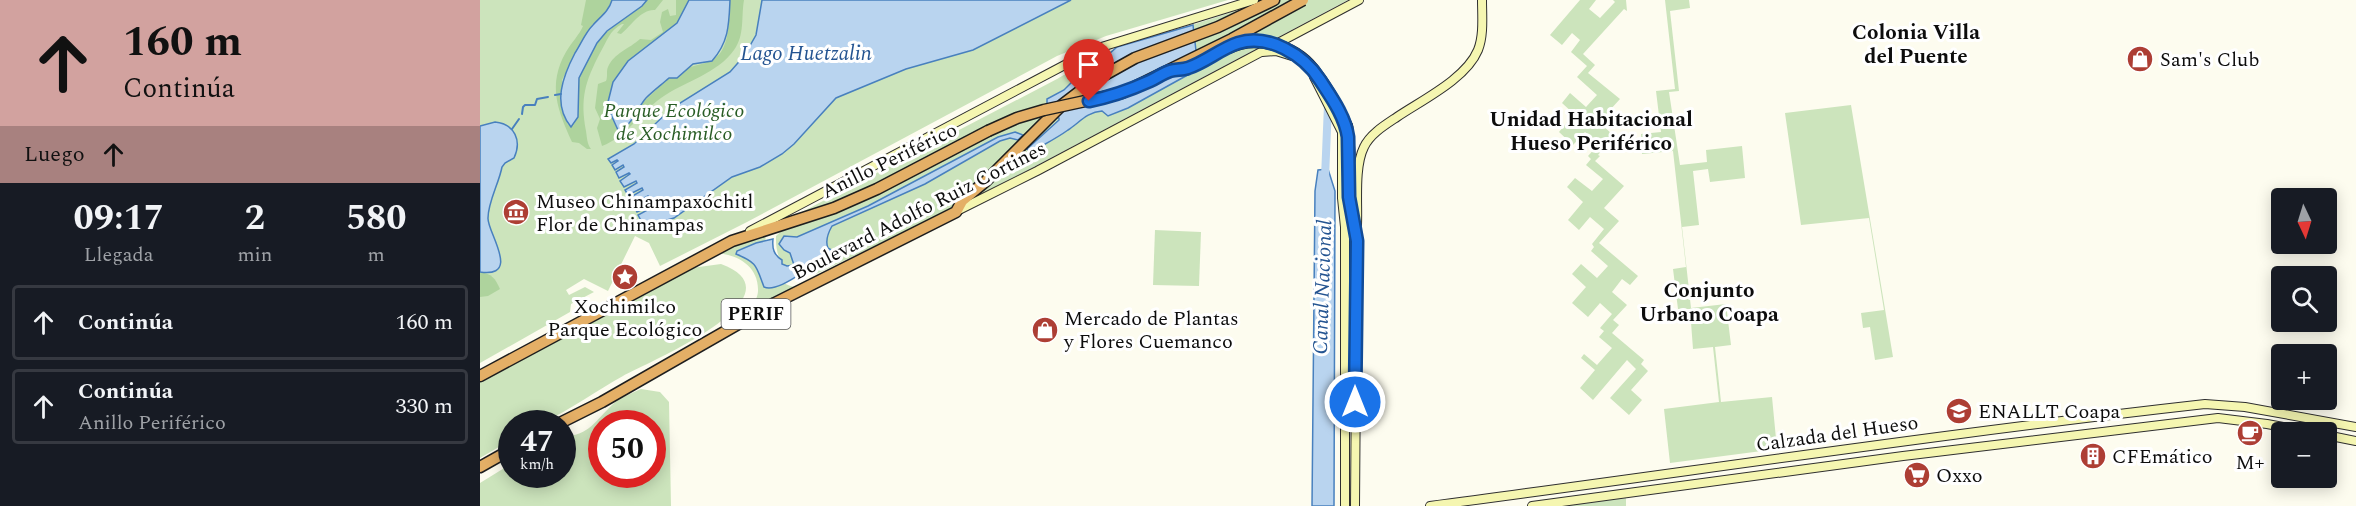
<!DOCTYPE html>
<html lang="es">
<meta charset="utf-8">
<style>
body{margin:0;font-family:Spectral,serif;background:#20242c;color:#f1f3f6;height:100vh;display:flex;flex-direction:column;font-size:22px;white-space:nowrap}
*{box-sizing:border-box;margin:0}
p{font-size:20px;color:#9ea1a6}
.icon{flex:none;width:33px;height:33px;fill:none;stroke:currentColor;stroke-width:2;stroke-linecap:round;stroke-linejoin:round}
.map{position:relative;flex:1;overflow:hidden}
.drawer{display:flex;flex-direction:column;background:#171b24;width:480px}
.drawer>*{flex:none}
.hud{background:#d2a29f;color:#111;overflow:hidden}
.needle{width:39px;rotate:176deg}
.buttons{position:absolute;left:1791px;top:188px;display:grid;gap:12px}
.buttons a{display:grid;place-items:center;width:66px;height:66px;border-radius:6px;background:#171b24;box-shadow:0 3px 15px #0003;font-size:30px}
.speed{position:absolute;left:18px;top:410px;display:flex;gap:12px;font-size:30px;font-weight:700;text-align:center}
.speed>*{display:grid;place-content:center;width:78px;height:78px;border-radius:50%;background:#171b24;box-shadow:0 3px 15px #0003;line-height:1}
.speed small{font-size:15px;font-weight:400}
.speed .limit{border:9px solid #d22;background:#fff;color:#111}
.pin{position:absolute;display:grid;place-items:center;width:51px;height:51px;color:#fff;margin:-62px -26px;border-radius:50% 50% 50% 0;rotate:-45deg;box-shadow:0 0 6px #0007}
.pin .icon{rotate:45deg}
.me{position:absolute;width:66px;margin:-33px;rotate:0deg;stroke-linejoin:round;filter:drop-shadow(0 0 4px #0008)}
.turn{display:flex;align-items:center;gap:21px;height:126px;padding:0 24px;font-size:27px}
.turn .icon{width:78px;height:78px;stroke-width:2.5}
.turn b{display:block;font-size:42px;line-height:51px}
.then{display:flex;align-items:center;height:57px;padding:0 24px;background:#0003;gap:12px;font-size:22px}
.eta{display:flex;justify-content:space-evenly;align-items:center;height:102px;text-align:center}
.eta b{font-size:36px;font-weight:700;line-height:42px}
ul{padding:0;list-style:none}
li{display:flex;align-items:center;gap:18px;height:75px;margin:0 12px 9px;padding:0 12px;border:3px solid #363941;border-radius:6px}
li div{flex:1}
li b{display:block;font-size:22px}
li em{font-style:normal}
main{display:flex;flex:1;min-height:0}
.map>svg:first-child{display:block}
</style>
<main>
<section class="drawer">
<div class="hud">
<div class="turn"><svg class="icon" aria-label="ahead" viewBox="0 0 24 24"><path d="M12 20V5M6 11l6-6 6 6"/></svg><div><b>160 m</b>Continúa</div></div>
<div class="then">Luego<svg class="icon" aria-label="ahead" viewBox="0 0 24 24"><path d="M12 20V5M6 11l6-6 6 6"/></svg></div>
</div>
<div class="eta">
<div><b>09:17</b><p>Llegada</p></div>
<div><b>2</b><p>min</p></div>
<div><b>580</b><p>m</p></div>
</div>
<ul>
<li><svg class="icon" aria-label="ahead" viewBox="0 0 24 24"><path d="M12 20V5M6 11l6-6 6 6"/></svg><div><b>Continúa</b></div><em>160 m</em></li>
<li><svg class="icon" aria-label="ahead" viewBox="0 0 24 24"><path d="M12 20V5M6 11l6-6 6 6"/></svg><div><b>Continúa</b><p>Anillo Periférico</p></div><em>330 m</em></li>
</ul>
</section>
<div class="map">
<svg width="1876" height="506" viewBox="0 0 1876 506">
<rect width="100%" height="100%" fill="#fdfcef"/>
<g fill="#cce4bc" fill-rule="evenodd">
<polygon points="0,0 748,0 626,36 577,56 267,222 180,266 169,243 155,236 128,291 104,279 86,290 89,295 105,287 114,292 91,304 90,312 0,363"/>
<path d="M790 0H868L503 194 336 274C308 279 295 263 296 236L320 213 577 79 618 55Z"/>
<polygon points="1100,0 1116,0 1109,9 1120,18 1135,2 1133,0 1146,0 1147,11 1144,9 1103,54 1115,65 1108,73 1140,99 1119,122 1134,136 1118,155 1120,156 1115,161 1144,186 1124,208 1139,221 1119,243 1158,276 1150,285 1142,279 1132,292 1147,305 1133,320 1139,325 1132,333 1164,360 1161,364 1168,371 1151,390 1162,400 1149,415 1130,398 1156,369 1147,360 1113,400 1100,388 1115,370 1101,358 1104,354 1117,365 1132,348 1119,337 1124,331 1120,328 1132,314 1120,303 1108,317 1092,303 1106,287 1092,274 1101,264 1117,278 1128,266 1111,251 1114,247 1112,244 1124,229 1110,217 1099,230 1088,220 1103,202 1087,187 1095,178 1112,191 1123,179 1106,165 1111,159 1108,156 1119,144 1105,132 1093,145 1079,132 1094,114 1082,103 1090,93 1106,107 1117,95 1097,77 1107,66 1091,52 1100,40 1092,33 1082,45 1070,35"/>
<polygon points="1185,0 1209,0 1210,8 1190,11 1199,91 1189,92 1200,165 1227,162 1226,150 1262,146 1265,178 1230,182 1228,169 1213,171 1219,225 1202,227 1211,308 1246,304 1251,345 1235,347 1241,402 1292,397 1297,449 1190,463 1184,409 1239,402 1233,347 1213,349 1210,309 1198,309 1193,269 1206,267 1193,151 1162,154 1161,134 1181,132 1176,91 1195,89"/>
<polygon points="1371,105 1413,357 1395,360 1390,327 1383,328 1381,313 1404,310 1389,218 1321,225 1305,113"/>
<polygon points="675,230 721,232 719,286 673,285"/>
<path d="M286 231C284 255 286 280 314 287L272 309C274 304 278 296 278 291 279 264 253 252 230 253Z"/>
<path d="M241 264C326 296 169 362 143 376 117 390 91 410 63 422 55 425 41 423 32 423L31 440 0 458V380L204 269Z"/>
<path d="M161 389 180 392 189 402 191 506H0V483L31 464 32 474H82L83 437C111 434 114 422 132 405 139 398 152 393 161 389ZM122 423H172V474H122Z"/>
<polygon points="1146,498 1146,506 1084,506"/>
</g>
<g fill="#aed39d">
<path d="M106 0H132L124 15 112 25 99 46 82 80 83 113 88 125 93 126 98 117 99 78 120 37 162 6 167 0H183L175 10C161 9 151 26 141 34L137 33 144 24H142C129 31 127 41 120 53 105 82 100 98 106 131 107 137 107 144 111 149H107L99 143 92 142C78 111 67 85 86 52 91 43 100 34 103 26L101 25Z"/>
<path d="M196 0H209L197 23 148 61 152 120 159 106 189 78H197C211 63 213 68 230 61 251 53 249 18 250 0H264C261 17 265 35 254 50 237 74 205 81 181 98 159 114 146 137 122 146L117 128 120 119 115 108 118 84 126 81C128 76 126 71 128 67 134 53 149 49 160 39L171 40 183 32 180 22 182 12 188 9 190 16 196 15Z"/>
<path d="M0 272C12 274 15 278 20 289L8 296 0 297Z"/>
</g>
<g fill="#b9d4ef" stroke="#4880be" stroke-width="1.5">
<path d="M132 0H167L162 6 127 31 117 43 99 78 98 117 91 127C72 104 83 76 95 53 101 44 105 33 113 25 120 17 129 11 132 0Z"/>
<path d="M209 0H250C249 24 249 42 232 61L213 64 197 78H189C181 85 173 91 166 98 157 108 152 127 138 130L127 106 133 82 148 61 197 23Z"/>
<polygon points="282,0 591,0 493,50 426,69 356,98 314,144 302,154 280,167 252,177 194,218 177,223 163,224 158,215 175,206 174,204 157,212 154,206 169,197 168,196 152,204 149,198 163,190 162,188 148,195 145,190 157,183 156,181 144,187 140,181 150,174 149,173 139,178 136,172 144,167 143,165 135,170 132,165 138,161 137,160 131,163 128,159 154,144 192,108 250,72 264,56 276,35"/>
<path d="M713 25 718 68 713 72 648 108 628 116 622 111C607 112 599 123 588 130 577 138 565 144 553 151L550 152 547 149 579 120V118L574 117 567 112V99L584 90 596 78 601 76 604 69 622 60 637 47Z"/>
<path d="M15 122C35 124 42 141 34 158L25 163 22 167C19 183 8 202 8 218 7 232 42 278 0 272V126Z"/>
<path d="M535 132 543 135 538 140 530 138 520 141 445 184 352 226C348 233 345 241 348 248L356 253V256C336 259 301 294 284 287 276 266 278 263 256 254L257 251 276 243 293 239C292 249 294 255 302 260V264L307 266 314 265 310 253 304 250 299 244 304 236 317 237 388 206 518 137Z"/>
<polygon points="848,169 855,191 854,506 832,506 835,191 838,170"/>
</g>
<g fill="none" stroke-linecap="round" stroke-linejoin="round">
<g stroke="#4880be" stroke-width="2">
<polyline points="75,95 81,94"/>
<polyline points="42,114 43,107 45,105 55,105 57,99 68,97"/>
<polyline points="32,129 39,119"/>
</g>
<polyline stroke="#b9d4ef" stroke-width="8" points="845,178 848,105"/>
<defs>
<g id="secondary">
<polyline points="782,52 796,51 812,56"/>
<polyline points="834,77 862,132 862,198 865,227 865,506"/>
<polyline points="477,211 557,171 879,0"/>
<path d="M877 225C878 203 874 167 884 147 890 134 905 125 917 117 942 100 986 79 998 50 1004 35 1002 16 1002 0"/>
<polyline points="270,231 615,49 774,0"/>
<polyline points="1846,435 1876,441"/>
<polyline points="875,506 877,237"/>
<path d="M950 506C1208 472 1466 433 1725 404L1765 407 1876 427"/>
<polyline points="1052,506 1423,456 1738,418 1787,424 1830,432"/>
</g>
<g id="highway">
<polyline points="867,127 869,152 869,197 877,241"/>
<polyline points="0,376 252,241 354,208 397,189 508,131"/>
<polyline points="80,423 122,402 295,303 476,212 482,201 506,181 582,105 612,82 655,58 738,27 794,0"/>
<polyline points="0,467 32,449"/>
</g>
</defs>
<use href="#secondary" stroke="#2f2f2f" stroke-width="10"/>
<use href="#highway" stroke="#1e1e1e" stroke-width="13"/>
<use href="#secondary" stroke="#f5f6b1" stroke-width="8"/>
<use href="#highway" stroke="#e4af66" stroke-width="10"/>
<defs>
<g id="highway-bridge">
<path d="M748 48C775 34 814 45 833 69 847 87 858 107 867 127"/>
<polyline points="508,131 537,118 564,110 642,93 752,39 823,0"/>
</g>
</defs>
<use href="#highway-bridge" stroke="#1e1e1e" stroke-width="13" stroke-linecap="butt"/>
<use href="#highway-bridge" stroke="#e4af66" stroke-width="10"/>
</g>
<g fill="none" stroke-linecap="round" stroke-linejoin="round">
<defs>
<path id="route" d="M609 101C631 97 650 90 670 81 677 78 683 73 690 71 696 69 703 70 708 68 726 62 740 49 758 43 788 33 824 55 840 80 851 97 865 116 868 137L869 197 877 241 875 402"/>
</defs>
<use href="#route" stroke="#114b97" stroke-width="15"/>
<use href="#route" stroke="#1a73e8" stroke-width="10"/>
</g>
<defs>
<symbol id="shop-disc" viewBox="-11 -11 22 22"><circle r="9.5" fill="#ad3e34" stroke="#fff"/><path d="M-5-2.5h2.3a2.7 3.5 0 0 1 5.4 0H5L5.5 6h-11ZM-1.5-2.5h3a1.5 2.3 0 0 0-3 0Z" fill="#fff"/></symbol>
<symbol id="museum-disc" viewBox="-11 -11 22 22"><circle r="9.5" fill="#ad3e34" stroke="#fff"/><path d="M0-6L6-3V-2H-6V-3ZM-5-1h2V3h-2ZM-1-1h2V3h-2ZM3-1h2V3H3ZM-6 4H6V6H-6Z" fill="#fff"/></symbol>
<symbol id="sight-disc" viewBox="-11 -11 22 22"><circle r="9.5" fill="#ad3e34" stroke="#fff"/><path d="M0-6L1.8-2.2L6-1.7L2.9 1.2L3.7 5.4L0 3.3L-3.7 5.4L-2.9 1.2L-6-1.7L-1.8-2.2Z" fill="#fff"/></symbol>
<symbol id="school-disc" viewBox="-11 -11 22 22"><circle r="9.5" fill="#ad3e34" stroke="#fff"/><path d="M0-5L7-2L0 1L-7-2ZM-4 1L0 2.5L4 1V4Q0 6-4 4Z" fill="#fff"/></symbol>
<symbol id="cafe-disc" viewBox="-11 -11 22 22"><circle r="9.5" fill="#ad3e34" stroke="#fff"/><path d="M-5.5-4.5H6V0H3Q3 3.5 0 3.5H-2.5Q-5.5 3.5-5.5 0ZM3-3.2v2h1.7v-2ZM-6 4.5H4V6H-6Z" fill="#fff"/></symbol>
<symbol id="building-disc" viewBox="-11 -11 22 22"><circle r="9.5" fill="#ad3e34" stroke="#fff"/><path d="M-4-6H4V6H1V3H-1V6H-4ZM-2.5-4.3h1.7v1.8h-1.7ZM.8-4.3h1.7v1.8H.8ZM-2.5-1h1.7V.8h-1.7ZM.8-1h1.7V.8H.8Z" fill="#fff"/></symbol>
<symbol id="supermarket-disc" viewBox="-11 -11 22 22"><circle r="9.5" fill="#ad3e34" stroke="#fff"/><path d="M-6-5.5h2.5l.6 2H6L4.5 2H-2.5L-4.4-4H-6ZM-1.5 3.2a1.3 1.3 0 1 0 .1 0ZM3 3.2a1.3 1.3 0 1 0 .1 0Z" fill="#fff"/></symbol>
</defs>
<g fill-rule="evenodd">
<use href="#shop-disc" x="1645" y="44" width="30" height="30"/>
<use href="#museum-disc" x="21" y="197" width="30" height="30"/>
<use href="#sight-disc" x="130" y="262" width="30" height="30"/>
<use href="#shop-disc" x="550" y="315" width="30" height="30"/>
<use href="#school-disc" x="1464" y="396" width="30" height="30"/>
<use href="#cafe-disc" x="1755" y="418" width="30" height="30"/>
<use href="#building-disc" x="1598" y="441" width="30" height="30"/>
<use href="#supermarket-disc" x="1422" y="460" width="30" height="30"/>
</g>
<g text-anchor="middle" stroke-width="6" stroke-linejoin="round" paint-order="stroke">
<rect fill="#fff" stroke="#565656" stroke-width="1.5" x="241.5" y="299" width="69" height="30" rx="4.5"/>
<g font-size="18" font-weight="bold" fill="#0d0d0d">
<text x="276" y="320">PERIF</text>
</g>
<g font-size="20" fill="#0d0d0d" stroke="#fff" text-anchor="start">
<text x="1680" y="66">Sam's Club</text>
<text x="56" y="208">Museo Chinampaxóchitl<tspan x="56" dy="23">Flor de Chinampas</tspan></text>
<text x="145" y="313" text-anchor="middle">Xochimilco<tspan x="145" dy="23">Parque Ecológico</tspan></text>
<text x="584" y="325">Mercado de Plantas<tspan x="584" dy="23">y Flores Cuemanco</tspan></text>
<text x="1498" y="418">ENALLT Coapa</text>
<text x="1632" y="463">CFEmático</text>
<text x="1770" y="469" text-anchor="middle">M+</text>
<text x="1456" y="482">Oxxo</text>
</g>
<g font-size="20" font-style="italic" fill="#295d25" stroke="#fff">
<text x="194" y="117">Parque Ecológico<tspan x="194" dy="23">de Xochimilco</tspan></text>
</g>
<g font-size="20" fill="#0d0d0d" stroke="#fff">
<text transform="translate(409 160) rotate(-26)" y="7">Anillo Periférico</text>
<text transform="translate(439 210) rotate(-27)" y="7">Boulevard Adolfo Ruiz Cortines</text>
<text transform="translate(1357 433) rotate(-8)" y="7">Calzada del Hueso</text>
</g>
<g font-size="21" font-weight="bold" fill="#0d0d0d" stroke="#fff">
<text x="1436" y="39">Colonia Villa<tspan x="1436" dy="24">del Puente</tspan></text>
<text x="1111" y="126">Unidad Habitacional<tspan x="1111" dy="24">Hueso Periférico</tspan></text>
<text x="1229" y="297">Conjunto<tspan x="1229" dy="24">Urbano Coapa</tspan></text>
</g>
<g font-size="21" font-style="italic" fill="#245491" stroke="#fff">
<text x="326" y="60">Lago Huetzalin</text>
<text transform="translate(842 287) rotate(-88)" y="7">Canal Nacional</text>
</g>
</g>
</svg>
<div class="buttons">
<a><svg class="needle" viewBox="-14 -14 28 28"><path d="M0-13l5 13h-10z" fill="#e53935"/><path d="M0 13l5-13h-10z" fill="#9ea1a6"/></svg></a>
<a><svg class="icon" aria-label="search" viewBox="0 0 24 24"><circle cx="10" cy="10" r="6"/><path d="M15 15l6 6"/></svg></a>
<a>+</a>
<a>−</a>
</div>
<div class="speed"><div>47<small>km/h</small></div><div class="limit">50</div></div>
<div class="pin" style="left:609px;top:101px;background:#d93025"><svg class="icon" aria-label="arrive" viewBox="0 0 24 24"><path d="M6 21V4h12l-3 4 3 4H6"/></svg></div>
<svg class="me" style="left:875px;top:402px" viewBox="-20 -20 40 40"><circle r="17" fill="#1a73e8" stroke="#fff" stroke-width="3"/><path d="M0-11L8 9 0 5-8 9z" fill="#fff"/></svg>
</div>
</main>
